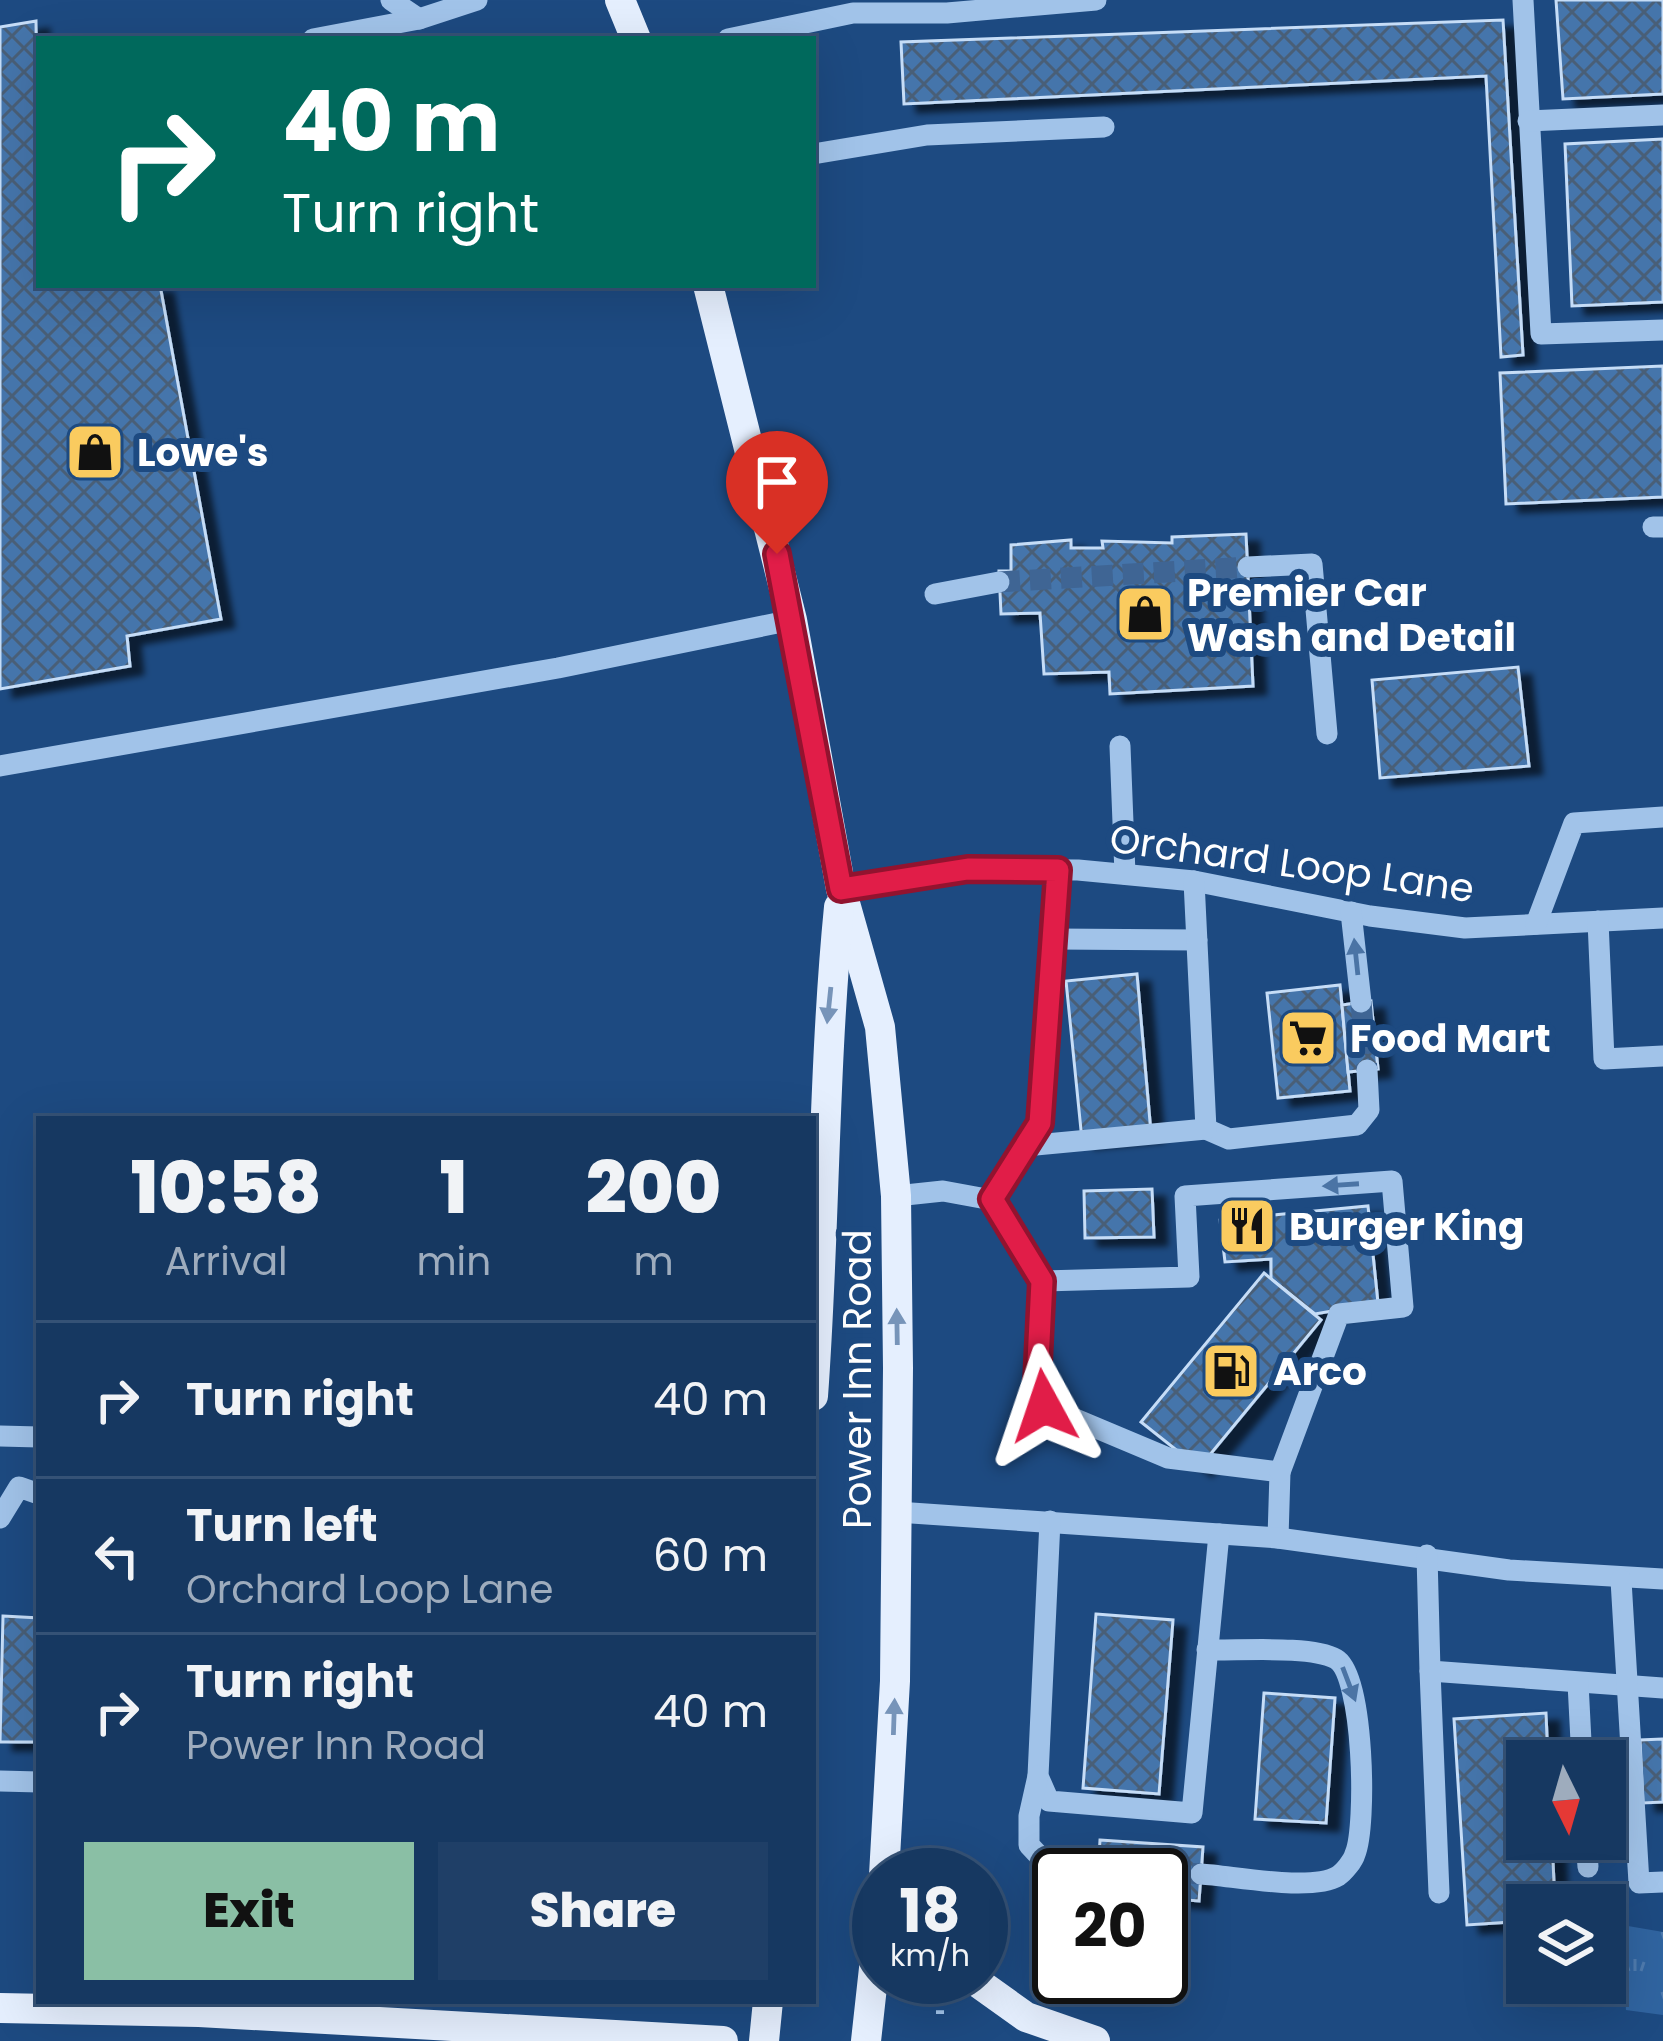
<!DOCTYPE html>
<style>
body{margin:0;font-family:Poppins,sans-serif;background:#1f3f67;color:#f1f3f6;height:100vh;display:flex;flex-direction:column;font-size:45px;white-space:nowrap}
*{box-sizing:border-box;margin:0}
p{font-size:39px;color:#9eacbd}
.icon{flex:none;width:66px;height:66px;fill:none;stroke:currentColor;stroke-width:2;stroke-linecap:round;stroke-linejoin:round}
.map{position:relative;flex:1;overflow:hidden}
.details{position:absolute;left:36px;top:1116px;width:780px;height:888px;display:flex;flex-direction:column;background:#163861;border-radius:0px;box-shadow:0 12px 48px #0002,0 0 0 3px #355276}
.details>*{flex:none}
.top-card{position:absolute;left:36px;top:36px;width:780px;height:252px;border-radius:0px;box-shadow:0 12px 48px #0002,0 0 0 3px #355276;background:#00695c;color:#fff;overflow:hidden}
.needle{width:78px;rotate:175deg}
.controls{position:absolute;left:1506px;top:1740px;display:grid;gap:24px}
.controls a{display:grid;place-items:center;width:120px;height:120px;border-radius:0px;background:#163861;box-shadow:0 12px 48px #0002,0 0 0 3px #355276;font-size:60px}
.speed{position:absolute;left:852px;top:1848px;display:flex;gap:24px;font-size:60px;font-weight:700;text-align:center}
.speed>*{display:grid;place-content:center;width:156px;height:156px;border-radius:50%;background:#163861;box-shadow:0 12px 48px #0002,0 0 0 3px #355276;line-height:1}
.speed small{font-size:30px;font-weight:400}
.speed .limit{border:6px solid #111;border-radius:18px;background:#fff;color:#111}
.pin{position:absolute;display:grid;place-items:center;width:102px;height:102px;color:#fff;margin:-123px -51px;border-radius:50% 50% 50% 0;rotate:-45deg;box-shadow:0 0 12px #0007}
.pin .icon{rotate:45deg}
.me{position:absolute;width:132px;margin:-66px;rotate:355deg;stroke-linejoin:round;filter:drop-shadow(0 0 9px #0008)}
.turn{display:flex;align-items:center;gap:42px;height:252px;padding:0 48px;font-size:54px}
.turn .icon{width:156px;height:156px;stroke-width:2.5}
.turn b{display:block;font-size:84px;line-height:102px}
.eta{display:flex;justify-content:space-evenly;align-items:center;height:204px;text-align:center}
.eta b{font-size:72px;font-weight:800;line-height:84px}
.cta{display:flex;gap:24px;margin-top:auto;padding:24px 48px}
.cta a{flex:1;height:138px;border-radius:0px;background:#8abfa5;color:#111;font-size:48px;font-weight:800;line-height:138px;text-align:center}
.cta a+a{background:#1f3f67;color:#f1f3f6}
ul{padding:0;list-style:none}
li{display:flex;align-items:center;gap:36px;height:156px;padding:0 48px;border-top:3px solid #355276}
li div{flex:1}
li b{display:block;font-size:45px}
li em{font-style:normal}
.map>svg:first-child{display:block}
</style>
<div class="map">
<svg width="1663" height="2041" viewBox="0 0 1663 2041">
<defs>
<pattern id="grass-tufts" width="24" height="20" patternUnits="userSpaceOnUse" patternTransform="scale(3)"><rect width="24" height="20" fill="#3064a0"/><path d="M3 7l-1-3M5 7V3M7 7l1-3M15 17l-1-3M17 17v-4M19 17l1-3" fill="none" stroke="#4f7bae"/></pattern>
<pattern id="building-cross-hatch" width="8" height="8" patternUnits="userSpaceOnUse" patternTransform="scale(3)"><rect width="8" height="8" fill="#4574ab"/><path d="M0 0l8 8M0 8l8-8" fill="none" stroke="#495e77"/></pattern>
<filter id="shadow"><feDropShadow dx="13" dy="8" stdDeviation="3" flood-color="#0009"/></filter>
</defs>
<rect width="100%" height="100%" fill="#1d4a81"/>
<polygon fill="url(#grass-tufts)" points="1622,1925 1663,1932 1663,2015 1626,2010"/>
<g fill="url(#building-cross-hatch)" stroke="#c6ddf7" stroke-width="3" filter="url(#shadow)">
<polygon points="1556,0 1663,0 1663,94 1563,99"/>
<polygon points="1503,20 1523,355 1501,357 1486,76 904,104 901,42"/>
<polygon points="36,21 39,285 160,285 221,619 127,636 130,666 0,689 0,27"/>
<polygon points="1663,139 1663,302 1572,306 1565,144"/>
<polygon points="1663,366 1663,497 1506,504 1500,373"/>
<polygon points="1246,534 1253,686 1110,694 1109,672 1044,674 1040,613 1001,614 999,571 1011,571 1011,545 1071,540 1071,548 1103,548 1102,541 1172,543 1172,537"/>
<polygon points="1518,667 1529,766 1380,778 1372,680"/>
<polygon points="1137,974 1151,1133 1082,1140 1066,981"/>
<polygon points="1340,985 1350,1091 1278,1098 1267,993"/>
<polygon points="1371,1001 1378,1069 1348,1072 1342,1005"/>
<polygon points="1152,1189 1154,1237 1085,1238 1084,1191"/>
<polygon points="1368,1206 1378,1303 1315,1314 1271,1279 1271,1259 1225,1262 1220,1220"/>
<polygon points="1264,1273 1321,1320 1199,1468 1141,1422"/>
<polygon points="1096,1614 1173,1620 1159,1794 1083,1788"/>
<polygon points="3,1616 39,1618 39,1742 0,1742"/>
<polygon points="1264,1693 1335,1698 1326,1823 1255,1819"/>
<polygon points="1546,1713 1548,1761 1527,1761 1527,1839 1552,1839 1555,1905 1527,1905 1527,1921 1467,1925 1454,1719"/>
<polygon points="1663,1739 1663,1802 1643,1803 1640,1740"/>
<polygon points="1100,1840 1203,1847 1199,1901 1161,1898 1161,1875 1098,1875"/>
</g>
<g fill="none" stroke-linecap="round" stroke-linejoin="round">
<g stroke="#3f6594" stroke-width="21" stroke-dasharray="21 10" stroke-linecap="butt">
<polyline points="999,582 1248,567"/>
<polyline points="1361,1002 1367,1070"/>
<polyline points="1099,1867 1201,1874"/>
</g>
<polyline stroke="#a1c3e9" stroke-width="8" stroke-dasharray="6 9" stroke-linecap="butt" points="922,1992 940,2000 940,2014"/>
<g stroke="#a1c3e9" stroke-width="21">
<polyline points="391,0 419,19"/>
<polyline points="1523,0 1541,334 1663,330"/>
<polyline points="313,39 419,19 477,0"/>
<polyline points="728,39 853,13 947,13 1096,0"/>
<polyline points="1528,121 1663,115"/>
<polyline points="813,154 927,135 1104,127"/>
<polyline points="1653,527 1663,527"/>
<polyline points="1248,567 1312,564 1327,734"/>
<polyline points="935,594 999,582"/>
<polyline points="1120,746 1125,874"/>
<polyline points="0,766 558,668 792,620"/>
<polyline points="841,889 968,869 1078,870 1194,881 1370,916 1465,928 1663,918"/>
<polyline points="1351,912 1361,1002"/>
<polyline points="1598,921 1604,1059 1663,1056"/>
<polyline points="1536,924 1574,823 1663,817"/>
<polyline points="1054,939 1197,940"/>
<polyline points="1206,1129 1229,1139 1357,1125 1369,1110 1367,1070"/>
<polyline points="1025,1146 1206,1129 1194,881"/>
<polyline points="896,1196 943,1191 992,1200 1043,1281 1037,1403 1168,1458 1280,1472 1278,1538"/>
<polyline points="992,1200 1040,1123 1058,870"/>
<polyline points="1043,1281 1189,1277 1185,1196 1392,1181 1403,1307 1339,1314 1280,1472"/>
<polyline points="0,1436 39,1437"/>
<polyline points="897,1512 1278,1538 1509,1570 1663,1579"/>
<polyline points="0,1518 19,1487 39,1494"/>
<polyline points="1050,1521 1038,1776 1049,1801 1192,1813 1219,1534"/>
<polyline points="1427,1555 1430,1671 1663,1688"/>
<polyline points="1621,1580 1639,1883 1663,1882"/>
<polyline points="1430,1671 1439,1893"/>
<polyline points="1578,1683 1582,1761"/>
<polyline points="1038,1776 1029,1816 1029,1845 1043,1860 1099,1867"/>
<polyline points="0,1781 39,1782"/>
<polyline points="1586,1839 1588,1867"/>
<path d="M1201 1874C1234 1876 1311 1892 1338 1876 1344 1872 1353 1861 1355 1854 1367 1826 1364 1675 1336 1659 1311 1645 1238 1651 1207 1650"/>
</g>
<g stroke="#e5effe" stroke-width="30">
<polyline points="620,0 636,39"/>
<polyline points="708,285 792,620 841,889 880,1027 896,1196 898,1368 895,1681 884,1875"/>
<path d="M813 1396C825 1233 823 1070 839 907"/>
<polyline points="970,1977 1026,2017 1095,2041"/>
<polyline points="0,2008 199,2012 723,2041"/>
<polyline points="764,2041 768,2001"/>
<polyline points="866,2041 879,1923"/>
</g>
</g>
<defs><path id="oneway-solid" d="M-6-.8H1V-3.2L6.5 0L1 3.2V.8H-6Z" transform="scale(3)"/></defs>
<g fill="#4b74a5">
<use href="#oneway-solid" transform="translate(1356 957) rotate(-96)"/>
<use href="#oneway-solid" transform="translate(1341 1185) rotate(176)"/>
<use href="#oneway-solid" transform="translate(1349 1684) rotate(69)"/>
</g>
<g fill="#7794b9">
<use href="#oneway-solid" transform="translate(829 1005) rotate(96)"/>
<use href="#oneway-solid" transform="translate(897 1327) rotate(-91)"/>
<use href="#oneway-solid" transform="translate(894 1717) rotate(-88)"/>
</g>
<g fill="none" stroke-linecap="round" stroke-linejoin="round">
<defs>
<polyline id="route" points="777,554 841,889 968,869 1058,870 1040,1123 992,1199 1042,1281 1036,1402 1044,1406"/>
</defs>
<use href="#route" stroke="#92132f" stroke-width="30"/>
<use href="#route" stroke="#e11d48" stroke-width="21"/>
</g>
<defs>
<symbol id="shop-square" viewBox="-11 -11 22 22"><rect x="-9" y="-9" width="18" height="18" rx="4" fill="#facb5f" stroke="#1d4a81"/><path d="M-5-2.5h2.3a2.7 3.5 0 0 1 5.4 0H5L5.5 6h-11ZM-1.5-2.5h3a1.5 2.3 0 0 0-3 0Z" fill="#111"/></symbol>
<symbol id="supermarket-square" viewBox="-11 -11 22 22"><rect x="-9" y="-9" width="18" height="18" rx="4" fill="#facb5f" stroke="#1d4a81"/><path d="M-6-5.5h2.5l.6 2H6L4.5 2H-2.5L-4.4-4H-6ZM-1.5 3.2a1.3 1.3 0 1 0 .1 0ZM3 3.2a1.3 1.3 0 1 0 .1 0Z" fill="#111"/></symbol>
<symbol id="restaurant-square" viewBox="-11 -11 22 22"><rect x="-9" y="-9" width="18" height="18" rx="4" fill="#facb5f" stroke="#1d4a81"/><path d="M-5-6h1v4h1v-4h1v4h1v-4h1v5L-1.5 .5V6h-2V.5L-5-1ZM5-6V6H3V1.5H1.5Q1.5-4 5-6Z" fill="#111"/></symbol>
<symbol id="fuel-square" viewBox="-11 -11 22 22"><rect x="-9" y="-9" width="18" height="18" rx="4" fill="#facb5f" stroke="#1d4a81"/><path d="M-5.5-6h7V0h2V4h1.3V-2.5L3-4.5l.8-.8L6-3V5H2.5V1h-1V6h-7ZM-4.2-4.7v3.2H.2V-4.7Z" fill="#111"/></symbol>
</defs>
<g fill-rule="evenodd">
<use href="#shop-square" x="62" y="419" width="66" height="66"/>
<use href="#shop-square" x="1112" y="581" width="66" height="66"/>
<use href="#supermarket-square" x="1275" y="1005" width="66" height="66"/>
<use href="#restaurant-square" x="1214" y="1193" width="66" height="66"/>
<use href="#fuel-square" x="1198" y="1338" width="66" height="66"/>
</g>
<g text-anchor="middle" stroke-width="12" stroke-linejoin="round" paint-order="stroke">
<g font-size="39" font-weight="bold" fill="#fff" stroke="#1d4a81" text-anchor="start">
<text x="137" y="466">Lowe's</text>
<text x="1187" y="606">Premier Car<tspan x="1187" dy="45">Wash and Detail</tspan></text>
<text x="1350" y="1052">Food Mart</text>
<text x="1289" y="1240">Burger King</text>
<text x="1273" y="1385">Arco</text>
</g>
<g font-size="39" fill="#fff" stroke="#1d4a81">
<text transform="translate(1292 863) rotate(8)" y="14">Orchard Loop Lane</text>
<text transform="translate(857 1379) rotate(-90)" y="14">Power Inn Road</text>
</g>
</g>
</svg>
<div class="controls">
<a><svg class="needle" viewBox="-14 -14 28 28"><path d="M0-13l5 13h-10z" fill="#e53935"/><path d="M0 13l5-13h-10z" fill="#9eacbd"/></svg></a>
<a><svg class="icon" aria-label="layers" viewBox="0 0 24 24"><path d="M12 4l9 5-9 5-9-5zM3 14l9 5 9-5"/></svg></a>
</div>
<div class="speed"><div>18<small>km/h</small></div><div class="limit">20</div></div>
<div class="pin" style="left:777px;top:554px;background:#d93025"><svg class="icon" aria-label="arrive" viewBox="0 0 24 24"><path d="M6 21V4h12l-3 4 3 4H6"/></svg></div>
<svg class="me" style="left:1044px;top:1406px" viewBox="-20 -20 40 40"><path d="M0-17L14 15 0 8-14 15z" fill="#e11d48" stroke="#fff" stroke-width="4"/></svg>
<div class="top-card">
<div class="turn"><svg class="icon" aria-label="right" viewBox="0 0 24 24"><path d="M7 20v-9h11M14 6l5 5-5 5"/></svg><div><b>40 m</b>Turn right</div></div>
</div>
<section class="details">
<div class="eta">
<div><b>10:58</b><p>Arrival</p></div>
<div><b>1</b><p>min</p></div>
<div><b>200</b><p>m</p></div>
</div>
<ul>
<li><svg class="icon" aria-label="right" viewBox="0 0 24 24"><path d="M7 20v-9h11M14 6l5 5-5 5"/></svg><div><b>Turn right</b></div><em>40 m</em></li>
<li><svg class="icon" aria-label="left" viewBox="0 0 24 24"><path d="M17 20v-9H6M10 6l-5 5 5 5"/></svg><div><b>Turn left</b><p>Orchard Loop Lane</p></div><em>60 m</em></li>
<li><svg class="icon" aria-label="right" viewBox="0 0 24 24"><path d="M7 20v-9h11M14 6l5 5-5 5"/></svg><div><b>Turn right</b><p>Power Inn Road</p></div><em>40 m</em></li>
</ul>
<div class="cta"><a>Exit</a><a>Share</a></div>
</section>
</div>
